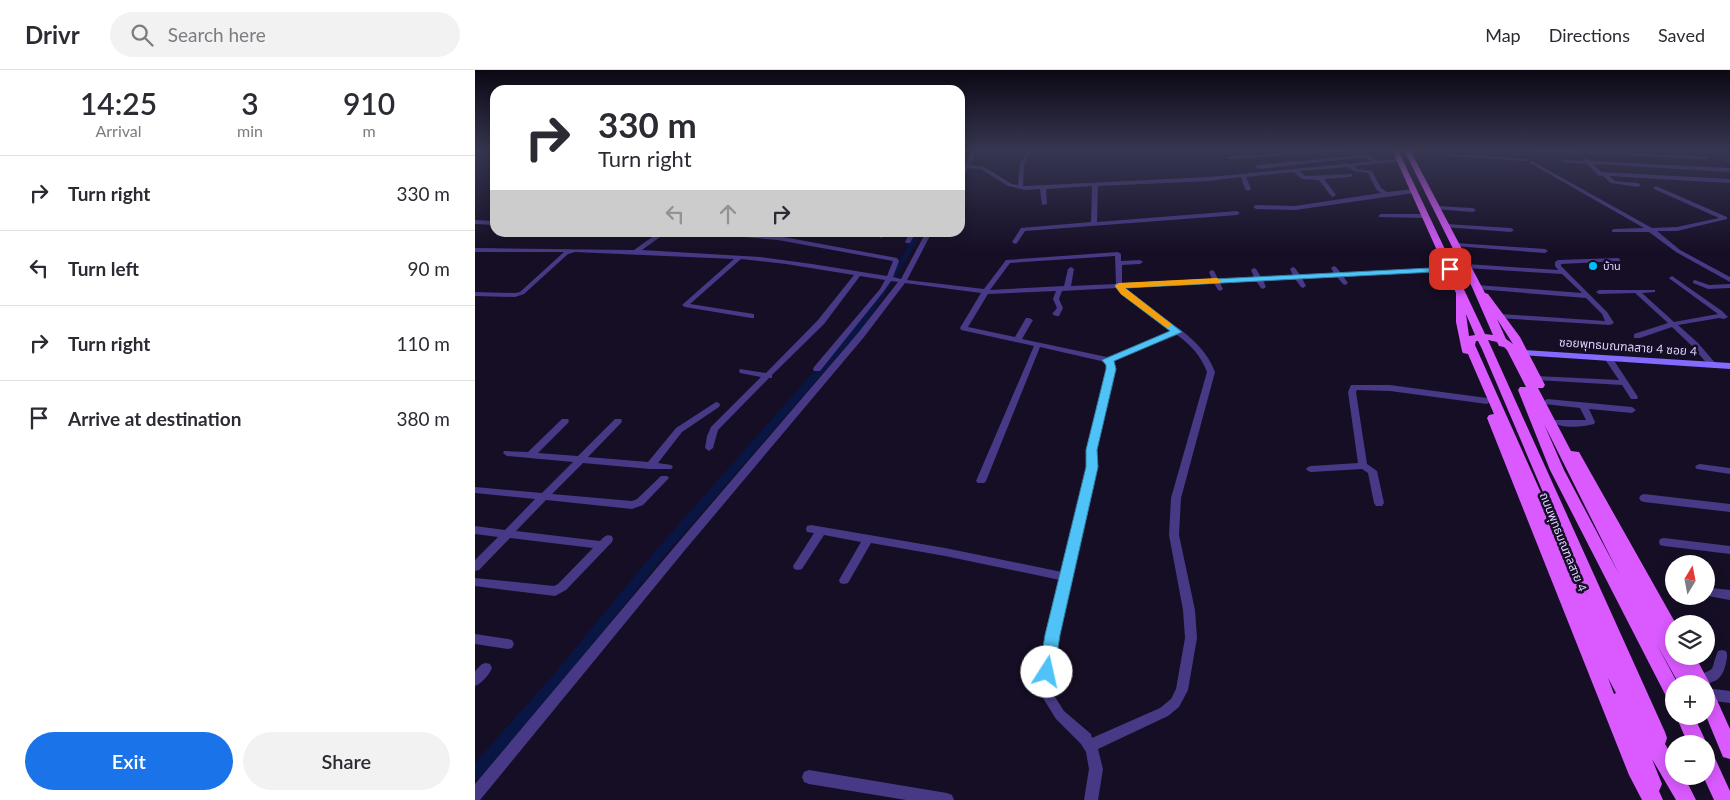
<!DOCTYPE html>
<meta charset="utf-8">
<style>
body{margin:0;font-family:Lato,"Noto Sans Thai",sans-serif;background:#f2f2f3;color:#2b2b33;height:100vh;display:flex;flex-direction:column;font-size:19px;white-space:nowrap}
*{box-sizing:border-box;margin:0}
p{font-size:16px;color:#7c7c81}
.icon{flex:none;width:28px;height:28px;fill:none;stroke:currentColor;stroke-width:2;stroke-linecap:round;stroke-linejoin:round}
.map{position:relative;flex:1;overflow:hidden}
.side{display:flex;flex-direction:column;background:#fff;width:475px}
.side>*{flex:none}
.guide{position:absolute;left:15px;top:15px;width:475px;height:152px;border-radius:15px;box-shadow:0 2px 12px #0003;background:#fff;color:#2b2b33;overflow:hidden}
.needle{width:32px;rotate:10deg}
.fabs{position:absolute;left:1190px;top:485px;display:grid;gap:10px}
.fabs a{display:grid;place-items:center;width:50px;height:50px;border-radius:50%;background:#fff;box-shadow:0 2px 12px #0003;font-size:25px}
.pin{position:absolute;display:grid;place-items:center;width:42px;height:42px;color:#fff;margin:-21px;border-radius:10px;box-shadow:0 2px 8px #0006}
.me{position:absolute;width:55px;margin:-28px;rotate:10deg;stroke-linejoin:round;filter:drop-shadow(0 0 4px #0008)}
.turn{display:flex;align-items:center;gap:18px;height:105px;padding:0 25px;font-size:22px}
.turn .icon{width:65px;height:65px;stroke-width:2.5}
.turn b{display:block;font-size:35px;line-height:42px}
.lanes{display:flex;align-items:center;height:48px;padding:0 25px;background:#0003;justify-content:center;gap:25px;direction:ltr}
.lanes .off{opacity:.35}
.eta{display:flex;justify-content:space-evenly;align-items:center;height:85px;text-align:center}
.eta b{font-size:30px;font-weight:600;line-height:35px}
.action{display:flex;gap:10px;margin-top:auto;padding:10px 25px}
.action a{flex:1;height:58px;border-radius:30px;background:#1a73e8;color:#fff;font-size:20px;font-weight:600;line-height:58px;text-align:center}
.action a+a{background:#f2f2f3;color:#2b2b33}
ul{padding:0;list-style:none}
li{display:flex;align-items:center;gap:15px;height:75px;padding:0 25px;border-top:1px solid #e1e1e2}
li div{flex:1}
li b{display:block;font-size:19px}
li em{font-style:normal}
header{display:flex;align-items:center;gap:30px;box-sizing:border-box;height:70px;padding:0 25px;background:#fff;border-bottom:1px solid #e1e1e2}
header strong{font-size:24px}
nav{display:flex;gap:28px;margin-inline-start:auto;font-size:18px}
.search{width:350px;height:45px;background:#f2f2f3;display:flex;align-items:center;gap:12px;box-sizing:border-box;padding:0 18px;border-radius:28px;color:#7c7c81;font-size:19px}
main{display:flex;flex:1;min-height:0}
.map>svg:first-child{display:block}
</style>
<header>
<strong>Drivr</strong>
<div class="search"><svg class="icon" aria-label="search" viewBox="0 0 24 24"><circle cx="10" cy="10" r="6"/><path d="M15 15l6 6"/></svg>Search here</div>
<nav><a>Map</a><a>Directions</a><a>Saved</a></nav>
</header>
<main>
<section class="side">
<div class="eta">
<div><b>14:25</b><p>Arrival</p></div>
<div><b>3</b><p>min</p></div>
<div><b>910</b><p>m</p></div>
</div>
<ul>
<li><svg class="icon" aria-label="right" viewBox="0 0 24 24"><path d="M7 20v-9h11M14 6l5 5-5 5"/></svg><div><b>Turn right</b></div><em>330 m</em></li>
<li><svg class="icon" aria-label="left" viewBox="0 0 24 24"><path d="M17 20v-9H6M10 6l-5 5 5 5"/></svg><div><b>Turn left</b></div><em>90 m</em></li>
<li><svg class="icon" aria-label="right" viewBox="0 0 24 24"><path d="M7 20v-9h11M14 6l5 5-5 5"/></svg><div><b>Turn right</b></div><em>110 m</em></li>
<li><svg class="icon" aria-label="arrive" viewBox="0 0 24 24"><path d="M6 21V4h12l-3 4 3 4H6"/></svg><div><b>Arrive at destination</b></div><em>380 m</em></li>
</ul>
<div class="action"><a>Exit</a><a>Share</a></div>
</section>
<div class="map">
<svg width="1255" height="730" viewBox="0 0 1255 730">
<rect width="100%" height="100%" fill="#160e25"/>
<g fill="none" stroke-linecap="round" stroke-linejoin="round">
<g fill="#091644" fill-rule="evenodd">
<polygon points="489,80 493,80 487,91 485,92 485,87"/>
<polygon points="441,162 447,162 423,204 387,258 190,485 87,612 5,708 0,710 0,693 79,604 182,479 381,254 417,204"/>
</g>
<g fill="#473985" fill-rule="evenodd">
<polygon points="498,80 502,80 495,95 509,97 537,114 543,115 545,93 554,80 558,80 549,93 548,116 550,116 734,107 870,94 872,93 875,94 896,91 889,87 783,99 780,97 783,95 889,85 896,86 902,91 925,89 927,90 925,91 879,96 882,99 897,101 906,118 912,122 939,119 942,121 939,123 820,140 781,139 778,137 781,135 820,136 906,123 901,119 893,103 879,101 873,97 825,101 830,106 877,104 877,106 875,107 849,109 861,125 858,127 856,126 844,110 827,109 819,102 771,107 776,119 773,121 770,119 766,107 734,111 623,116 622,152 762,141 765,143 762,145 550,161 542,173 540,174 537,172 546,158 616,152 617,116 571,119 572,134 567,135 565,119 550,120 533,116 506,99 493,98 488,108 485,110 485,103 488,97 485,97 485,93 490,94"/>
<polygon points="859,80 876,80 874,81 753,89 751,88 753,87"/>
<polygon points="969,80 973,80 976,84 1052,89 1054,90 1052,91 975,86"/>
<polygon points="1057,80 1081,80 1232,87 1234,88 1232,89 1059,81"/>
<polygon points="1255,88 1255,91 1251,91 1251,89"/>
<polygon points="1109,89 1113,89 1115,91 1255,98 1255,102 1118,94 1126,102 1255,109 1255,113 1134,106 1140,111 1163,113 1166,115 1163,117 1136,113 1128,106 1123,105 1112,94 1088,92 1086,91 1088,90 1109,91"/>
<polygon points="1057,91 1177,158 1202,157 1244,148 1179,119 1178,118 1181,116 1252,147 1252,149 1202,161 1182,161 1205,180 1255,207 1255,212 1201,182 1174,162 1137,162 1137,160 1139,159 1169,158 1055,93 1055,92"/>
<polygon points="962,136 998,138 1001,140 998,142 960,139 959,138"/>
<polygon points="906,144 951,144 954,146 951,148 904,147 904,145"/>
<polygon points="0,150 20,151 20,155 0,154"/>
<polygon points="971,154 1036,158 1039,160 1036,162 969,157 968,156"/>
<path d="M184 162H192L167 180 285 187 337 194 412 206 418 191 303 170 208 162H246L303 166 422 188 424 191 418 207 426 209 451 162H457L432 210 509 219 531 190 643 182 646 184V191L665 190 668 192 665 194 647 195V213L737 209 734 202 737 200 739 201 743 209 779 207 776 200 779 198 781 199 786 207 818 205 815 199 818 197 820 198 825 205 859 203 856 198 859 196 861 197 866 203 975 197 978 199 975 201 868 206 873 213 870 215 868 214 862 207 827 208 831 216 828 218 826 217 820 209 788 210 791 217 788 219 786 218 781 211 745 213 748 219 745 221 743 220 739 213 649 217C678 247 725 261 740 302L706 428 704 465 720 540 722 568 713 620 704 637 693 646 623 679 628 699 623 730H609L614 699 611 682 606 674 581 649 563 620 572 565 585 510 470 486 396 473 373 513 369 514 365 513 364 510 386 472 349 465 327 499 323 500 319 499 318 496 339 463 332 462 331 459 332 456 336 455 470 478 587 502 612 397V380L632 295 626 291 565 277 511 411 509 413H503L501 411 559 276 486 260 485 258 506 223 430 213 389 267 210 480 5 730H0V714L202 474 383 263 423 212 416 211 409 221 345 301H339L338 299 339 297 405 219 410 210 385 206 349 254 297 305V308H294L243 360 238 378 234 381 230 378 232 366 236 357 286 307 265 303 264 301 265 299 291 303 343 250 379 205 311 194 266 189 215 234 279 244V248H276L210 237 207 235 259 189 100 182 93 184 49 224 40 227 0 226V222L40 223 45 222 89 182H0V178L159 180ZM640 186 641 214 596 216 599 199 596 197 593 199 589 216 515 220 535 193ZM642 218 655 230 698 261 632 287 547 269 558 250 554 248H551L540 267 493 257 513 224 581 221 578 229 582 238 577 244 581 246H584L588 238 584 229 587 221ZM702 265C716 275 726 286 732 302L696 428 694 465 708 540 710 568 701 619 696 629 685 638 617 668 616 664 589 641 575 619 584 565 622 397 620 380 640 294 637 291Z"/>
<polygon points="405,162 411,162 408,167 406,168 403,166"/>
<polygon points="435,162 441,162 435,173 431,173 430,172"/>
<polygon points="981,173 1070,179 1073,181 1070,183 979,176 978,175"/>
<polygon points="1143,188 1145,189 1145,191 1086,194 1086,196 1132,242 1139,253 1135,255 1023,248 1022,246 1026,244 1130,251 1127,244 1111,228 1002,219 999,217 1002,215 1107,223 1087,204 991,198 988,196 991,194 1083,200 1080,196 1080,192 1083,190"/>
<polygon points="1197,206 1247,241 1253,247 1249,249 1244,248 1203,255 1223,273 1242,295 1241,297 1235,297 1217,276 1197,257 1165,268 1159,268 1159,264 1193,253 1160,223 1124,224 1121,222 1124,220 1180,220 1180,222 1167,223 1199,252 1243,244 1195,209 1194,208"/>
<polygon points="1220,210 1234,215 1255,214 1255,218 1233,219 1218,213 1218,211"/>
<polygon points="1130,286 1136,286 1163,327 1162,329 1156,329 1147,315 1061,310 1057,308 1061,306 1144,310 1129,288"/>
<polygon points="876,315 915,315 1012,328 1016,331 1012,334 915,321 882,320 881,322 892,394 902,401 909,433 907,436 901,436 899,433 893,403 887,399 836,402 833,401 831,399 833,397 836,396 883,393 873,322"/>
<path d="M1072 329 1157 337 1161 340 1157 343 1114 339 1120 352 1119 354C1108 357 1086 359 1078 352L1079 350H1111L1105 338 1069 334 1068 332Z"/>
<path d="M241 332 244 333 245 335 244 337 207 362 183 393 196 395 198 397 196 399H175L108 393 77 424 157 431 162 429 186 406H192L194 408 192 410 168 435 157 439 71 430 41 461 125 471C129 467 131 464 137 466L138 469 137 472 91 520 80 526 0 516V508L79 516 83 514 118 478 35 468 4 500 0 501V490L23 467 0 464V456L30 460 60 429 0 423V417L67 423 98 392 32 386 28 383 29 381 53 382 87 349H93L94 351 93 353 63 383 103 386 140 349H146L147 351 146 353 113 387 173 392 201 358Z"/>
<polygon points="1225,394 1255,398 1255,404 1222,399 1220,397 1222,395"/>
<polygon points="1169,424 1255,434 1255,442 1169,432 1166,431 1164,428 1166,425"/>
<polygon points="1189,468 1255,476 1255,484 1189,476 1185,475 1184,472 1185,469"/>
<polygon points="1237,518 1255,520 1255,530 1233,526 1232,523 1233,520"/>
<polygon points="0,564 33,569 37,570 39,574 37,578 33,579 0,574"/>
<path d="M1247 580 1251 581C1253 586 1252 588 1251 593 1247 612 1237 614 1221 614L1219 610 1221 606C1244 597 1234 602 1243 581Z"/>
<path d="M11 593 15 594 17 598C14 605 7 613 0 616V601L7 594Z"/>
<polygon points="1231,618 1255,621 1255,633 1231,630"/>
<polygon points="334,700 472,723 477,725 479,730 431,730 334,714 329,712 327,707 329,702"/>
</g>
<polygon fill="#846aff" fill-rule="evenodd" points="1049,280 1255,293 1255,299 1046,285 1044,283 1046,281"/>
<g fill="#da5aff" fill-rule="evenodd">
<path d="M917 80H923L1010 264 1018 265 997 217 929 80H935L1010 223 1013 224 1045 267 1070 315 1068 318H1063L1096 381 1104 382 1201 554H1199V586H1220L1235 614 1233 618 1237 619 1255 659V689L1248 687 1231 646V614H1204L1181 573 1203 614H1199V632L1193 630 1075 400 1043 320 1045 317H1051L1032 280 1029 277 1024 276 1022 272 1013 270 1190 662 1192 668 1190 674 1199 689V706H1209L1221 730H1201L1177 689 1187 714 1184 721 1188 730H1167L1154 705 1012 348 1014 345 1019 344 993 284 988 283 987 281 981 252V223ZM991 244 1000 265 994 266ZM1022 249 1038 274 1031 269ZM1001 271H1003L1007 279 1113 528 1000 275ZM1069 354 1144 504 1089 400ZM1133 608 1141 623 1139 624Z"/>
<polygon points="1201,646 1219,646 1232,674 1231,677 1231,674 1213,674"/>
<polygon points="1231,682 1238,684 1255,721 1255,730 1239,730 1228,706 1231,706"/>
</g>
</g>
<linearGradient id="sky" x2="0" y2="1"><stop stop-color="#0c0814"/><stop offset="0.44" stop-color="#363651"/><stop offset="1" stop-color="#363651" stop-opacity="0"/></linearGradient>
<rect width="1255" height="182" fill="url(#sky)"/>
<polygon fill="#4fc3f7" stroke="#337fa1" points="975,197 978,198 978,201 650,218 707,262 639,291 641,299 622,380 623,397 585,565 579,602 577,607 572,609 566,607 564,602 570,565 611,397 611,380 631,299 631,295 627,290 695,261 646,224 640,216 641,214"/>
<polygon fill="#f59e0b" points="742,208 746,211 745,213 650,218 695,253 697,255 692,258 646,224 640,216 644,213"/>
<circle fill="#00bffe" stroke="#160e25" stroke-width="2" cx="1118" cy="196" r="5"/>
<g text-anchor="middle" stroke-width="5" stroke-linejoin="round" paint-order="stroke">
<g font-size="11" fill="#ded3ff" stroke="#160e25" text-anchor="start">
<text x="1128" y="200">บ้าน</text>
</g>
<g font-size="12" fill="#ded3ff" stroke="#160e25">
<text transform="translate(1153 277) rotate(4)" y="4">ซอยพุทธมณฑลสาย 4 ซอย 4</text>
<text transform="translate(1088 472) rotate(68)" y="4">ถนนพุทธมณฑลสาย 4</text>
</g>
</g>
</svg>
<div class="fabs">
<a><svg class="needle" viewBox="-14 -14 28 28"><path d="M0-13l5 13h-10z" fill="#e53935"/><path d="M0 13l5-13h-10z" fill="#7c7c81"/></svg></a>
<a><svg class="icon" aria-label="layers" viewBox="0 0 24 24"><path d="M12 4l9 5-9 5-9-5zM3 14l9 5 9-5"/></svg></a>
<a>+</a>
<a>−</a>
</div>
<div class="pin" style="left:975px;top:199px;background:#d93025"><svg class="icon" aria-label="arrive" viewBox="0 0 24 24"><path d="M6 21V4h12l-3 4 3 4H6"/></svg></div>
<svg class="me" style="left:572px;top:602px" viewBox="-20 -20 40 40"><circle r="19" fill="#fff"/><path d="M0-13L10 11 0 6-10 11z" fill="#4fc3f7"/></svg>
<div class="guide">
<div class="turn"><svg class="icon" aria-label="right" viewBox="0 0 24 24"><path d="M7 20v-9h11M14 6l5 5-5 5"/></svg><div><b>330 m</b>Turn right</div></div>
<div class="lanes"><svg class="icon off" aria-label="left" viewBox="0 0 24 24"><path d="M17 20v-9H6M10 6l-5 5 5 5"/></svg><svg class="icon off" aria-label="ahead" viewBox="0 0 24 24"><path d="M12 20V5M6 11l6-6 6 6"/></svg><svg class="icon" aria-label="right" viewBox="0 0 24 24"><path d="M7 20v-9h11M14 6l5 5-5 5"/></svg></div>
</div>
</div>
</main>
